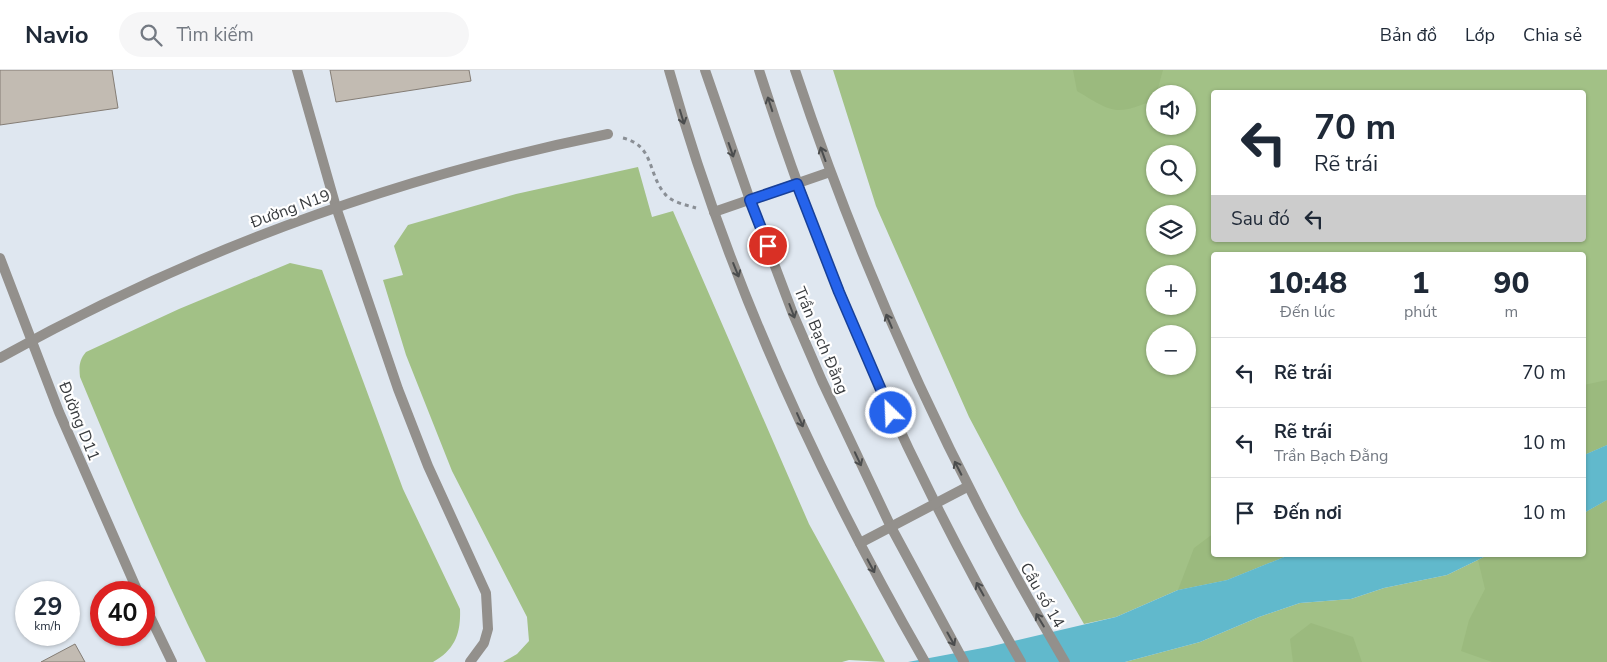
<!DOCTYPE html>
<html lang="vi">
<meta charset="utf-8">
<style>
body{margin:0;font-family:"Nunito Sans",sans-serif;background:#f6f6f7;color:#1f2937;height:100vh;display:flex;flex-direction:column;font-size:19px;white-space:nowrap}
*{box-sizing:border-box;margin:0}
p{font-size:16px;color:#747a83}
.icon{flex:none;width:28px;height:28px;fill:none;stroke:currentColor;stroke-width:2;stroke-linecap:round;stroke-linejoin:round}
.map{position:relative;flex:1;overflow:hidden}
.drawer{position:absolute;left:1211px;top:182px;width:375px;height:305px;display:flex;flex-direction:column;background:#fff;border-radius:5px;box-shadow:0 1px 4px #0004}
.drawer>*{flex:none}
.hud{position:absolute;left:1211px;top:20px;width:375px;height:152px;border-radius:5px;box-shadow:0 1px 4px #0004;background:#fff;color:#1f2937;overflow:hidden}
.buttons{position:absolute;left:1146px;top:15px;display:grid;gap:10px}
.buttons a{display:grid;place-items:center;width:50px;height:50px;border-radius:50%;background:#fff;box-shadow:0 1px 4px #0004;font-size:25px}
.speed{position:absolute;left:15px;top:511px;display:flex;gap:10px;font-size:25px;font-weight:700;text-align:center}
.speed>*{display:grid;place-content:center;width:65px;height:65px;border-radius:50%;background:#fff;box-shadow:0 1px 4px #0004;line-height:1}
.speed small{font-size:12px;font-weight:400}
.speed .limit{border:8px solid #d22;background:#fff;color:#111}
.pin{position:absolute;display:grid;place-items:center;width:42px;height:42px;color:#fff;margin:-21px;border:2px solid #fff;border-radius:50%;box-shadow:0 1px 5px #0007}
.me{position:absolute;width:55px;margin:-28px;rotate:336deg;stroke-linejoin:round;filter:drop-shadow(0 0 4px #0008)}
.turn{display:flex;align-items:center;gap:18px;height:105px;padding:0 20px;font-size:22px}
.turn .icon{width:65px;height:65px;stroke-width:2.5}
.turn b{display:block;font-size:35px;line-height:42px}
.then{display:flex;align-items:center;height:48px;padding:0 20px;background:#0003;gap:10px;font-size:19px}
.eta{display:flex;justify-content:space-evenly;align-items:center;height:85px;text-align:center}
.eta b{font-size:30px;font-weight:800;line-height:35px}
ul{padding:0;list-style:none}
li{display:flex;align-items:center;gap:15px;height:70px;padding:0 20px;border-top:1px solid #e0e1e3}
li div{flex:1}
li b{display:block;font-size:19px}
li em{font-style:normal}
header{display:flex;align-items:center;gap:30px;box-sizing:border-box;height:70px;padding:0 25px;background:#fff;border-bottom:1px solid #e0e1e3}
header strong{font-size:24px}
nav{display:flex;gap:28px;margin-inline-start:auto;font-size:18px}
.search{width:350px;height:45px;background:#f6f6f7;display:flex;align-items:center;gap:12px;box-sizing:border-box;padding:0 18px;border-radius:28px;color:#747a83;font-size:19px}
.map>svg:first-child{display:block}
</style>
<header>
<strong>Navio</strong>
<div class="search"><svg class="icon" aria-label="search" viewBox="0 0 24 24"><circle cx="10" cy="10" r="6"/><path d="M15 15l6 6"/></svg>Tìm kiếm</div>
<nav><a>Bản đồ</a><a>Lớp</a><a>Chia sẻ</a></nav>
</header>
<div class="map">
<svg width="1607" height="592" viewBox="0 0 1607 592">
<rect width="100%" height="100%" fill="#dfe7f0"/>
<g fill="#a2c186" fill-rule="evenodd">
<path d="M833 0H1607V375L1584 385V185H1214V485H1289L1227 510 1178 520 1116 547 1084 554 1021 445 969 347 876 136ZM1214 22H1584V170H1214ZM1155 24H1188V56H1155ZM1155 84H1188V116H1155ZM1155 144H1188V176H1155ZM1155 204H1188V236H1155ZM1155 264H1188V296H1155Z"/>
<polygon points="638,97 652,147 673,141 809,454 885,592 849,590 842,592 503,592 517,584 529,571 527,547 452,401 406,285 383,210 403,205 394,176 408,155 516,124"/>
<path d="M290 193 322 200 403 419 460 539C461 563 455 580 433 592H206C160 499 120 403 80 307 79 297 79 290 86 282L179 239Z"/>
<polygon points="1607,430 1607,592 1125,592 1200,572 1259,547 1300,533 1351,529 1384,518 1447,505 1488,485 1584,485 1584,443"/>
</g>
<g fill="#9bba7e">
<path d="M1073 0H1163L1155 29C1116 47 1112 42 1077 21Z"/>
<polygon points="1607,310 1607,375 1584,385 1584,315"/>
<polygon points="1607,430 1607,592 1492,592 1461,581 1469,550 1485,519 1478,490 1488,485 1584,485 1584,443"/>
<polygon points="1214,463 1214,485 1289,485 1227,510 1178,520 1194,478"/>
<polygon points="1311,553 1353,567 1362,592 1293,592 1290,569"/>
</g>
<g fill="#61b9cc">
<polygon points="1607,375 1607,430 1584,443 1584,385"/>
<polygon points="1289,485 1488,485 1447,505 1384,518 1351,529 1300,533 1259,547 1200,572 1125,592 908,592 988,577 1116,547 1178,520 1227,510"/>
</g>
<g fill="#c2bbb2" stroke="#847d75">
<polygon points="0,0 112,0 118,38 0,55"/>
<polygon points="330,0 469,0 471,11 336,32"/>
<polygon points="75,574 85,592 41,592"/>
</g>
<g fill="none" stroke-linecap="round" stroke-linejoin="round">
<path stroke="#8a8f95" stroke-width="3" stroke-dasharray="4 4" stroke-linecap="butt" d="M623 68C655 76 647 103 665 124 671 132 686 135 696 138"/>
<g stroke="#93908c" stroke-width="10">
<polyline points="297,0 336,137 398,319 428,396 486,523 488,559 484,573 470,592"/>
<path d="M669 0C727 208 818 406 925 592"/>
<path d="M795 0C864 208 953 403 1065 592"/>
<polyline points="714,142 830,102"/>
<polyline points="0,188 59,342 138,522"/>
<path d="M0 288C190 182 395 107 608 64"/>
<polyline points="144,534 172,592"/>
</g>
<g stroke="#93908c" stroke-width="10">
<polyline points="705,0 750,130 793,244 822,311 891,457 964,592"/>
<path d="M759 0C825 207 912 404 1021 592"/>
<polyline points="860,473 967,417"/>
</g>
</g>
<defs><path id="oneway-shaft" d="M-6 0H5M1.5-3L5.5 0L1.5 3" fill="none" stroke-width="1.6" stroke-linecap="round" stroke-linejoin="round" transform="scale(1.25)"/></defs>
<g stroke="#4b4d4e">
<use href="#oneway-shaft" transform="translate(770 34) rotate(-108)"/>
<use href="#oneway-shaft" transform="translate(682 47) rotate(73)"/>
<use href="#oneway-shaft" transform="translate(731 80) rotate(71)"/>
<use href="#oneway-shaft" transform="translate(823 84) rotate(-110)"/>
<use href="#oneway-shaft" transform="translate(736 200) rotate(68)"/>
<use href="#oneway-shaft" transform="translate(792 241) rotate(69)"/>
<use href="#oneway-shaft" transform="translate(889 251) rotate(-113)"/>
<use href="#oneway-shaft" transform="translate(800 350) rotate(66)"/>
<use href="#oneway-shaft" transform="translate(858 389) rotate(65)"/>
<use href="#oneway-shaft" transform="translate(958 398) rotate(-117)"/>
<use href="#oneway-shaft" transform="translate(871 496) rotate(62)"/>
<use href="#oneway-shaft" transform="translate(980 519) rotate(-119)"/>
<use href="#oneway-shaft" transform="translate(1040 550) rotate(-121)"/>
<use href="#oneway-shaft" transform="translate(951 569) rotate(61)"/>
</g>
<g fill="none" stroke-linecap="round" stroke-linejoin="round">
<defs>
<polyline id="route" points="768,176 750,130 797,114 839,222 891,343"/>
</defs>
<use href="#route" stroke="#184099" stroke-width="12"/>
<use href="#route" stroke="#2563eb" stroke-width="9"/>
</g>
<g text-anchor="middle" stroke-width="4.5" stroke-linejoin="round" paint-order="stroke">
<g font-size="16" fill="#393c3f" stroke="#fff">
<text transform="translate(290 138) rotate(-20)" y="6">Đường N19</text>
<text transform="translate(822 270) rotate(67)" y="6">Trần Bạch Đằng</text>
<text transform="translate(80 351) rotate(68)" y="6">Đường D11</text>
<text transform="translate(1043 525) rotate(60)" y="6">Cầu số 14</text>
</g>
</g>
</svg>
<div class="buttons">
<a><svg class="icon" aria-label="sound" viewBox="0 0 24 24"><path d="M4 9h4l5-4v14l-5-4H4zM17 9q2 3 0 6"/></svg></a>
<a><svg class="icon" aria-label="search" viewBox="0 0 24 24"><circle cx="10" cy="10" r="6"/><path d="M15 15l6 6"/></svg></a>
<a><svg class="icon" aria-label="layers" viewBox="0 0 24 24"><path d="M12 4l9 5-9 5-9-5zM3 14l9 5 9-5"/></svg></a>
<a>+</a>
<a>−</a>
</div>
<div class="speed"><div>29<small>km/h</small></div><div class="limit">40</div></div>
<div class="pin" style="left:768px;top:176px;background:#d93025"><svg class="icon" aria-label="arrive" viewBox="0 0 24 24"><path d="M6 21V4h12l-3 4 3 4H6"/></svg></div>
<svg class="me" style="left:891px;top:343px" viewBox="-20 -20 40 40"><circle r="17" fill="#2563eb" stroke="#fff" stroke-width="3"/><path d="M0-11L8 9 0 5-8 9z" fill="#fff"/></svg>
<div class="hud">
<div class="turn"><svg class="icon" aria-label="left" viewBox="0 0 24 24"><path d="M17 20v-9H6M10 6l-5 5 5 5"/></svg><div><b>70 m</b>Rẽ trái</div></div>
<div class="then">Sau đó<svg class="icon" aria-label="left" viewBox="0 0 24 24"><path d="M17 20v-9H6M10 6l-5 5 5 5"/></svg></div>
</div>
<section class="drawer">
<div class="eta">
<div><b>10:48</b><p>Đến lúc</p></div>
<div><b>1</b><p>phút</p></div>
<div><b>90</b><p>m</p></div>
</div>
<ul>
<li><svg class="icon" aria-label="left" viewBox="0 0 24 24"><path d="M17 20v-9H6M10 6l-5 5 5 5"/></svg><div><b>Rẽ trái</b></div><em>70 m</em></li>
<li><svg class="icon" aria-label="left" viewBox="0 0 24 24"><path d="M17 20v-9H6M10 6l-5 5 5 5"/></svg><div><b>Rẽ trái</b><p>Trần Bạch Đằng</p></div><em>10 m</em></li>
<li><svg class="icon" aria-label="arrive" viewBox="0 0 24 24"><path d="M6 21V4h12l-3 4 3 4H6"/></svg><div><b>Đến nơi</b></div><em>10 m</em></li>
</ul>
</section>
</div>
